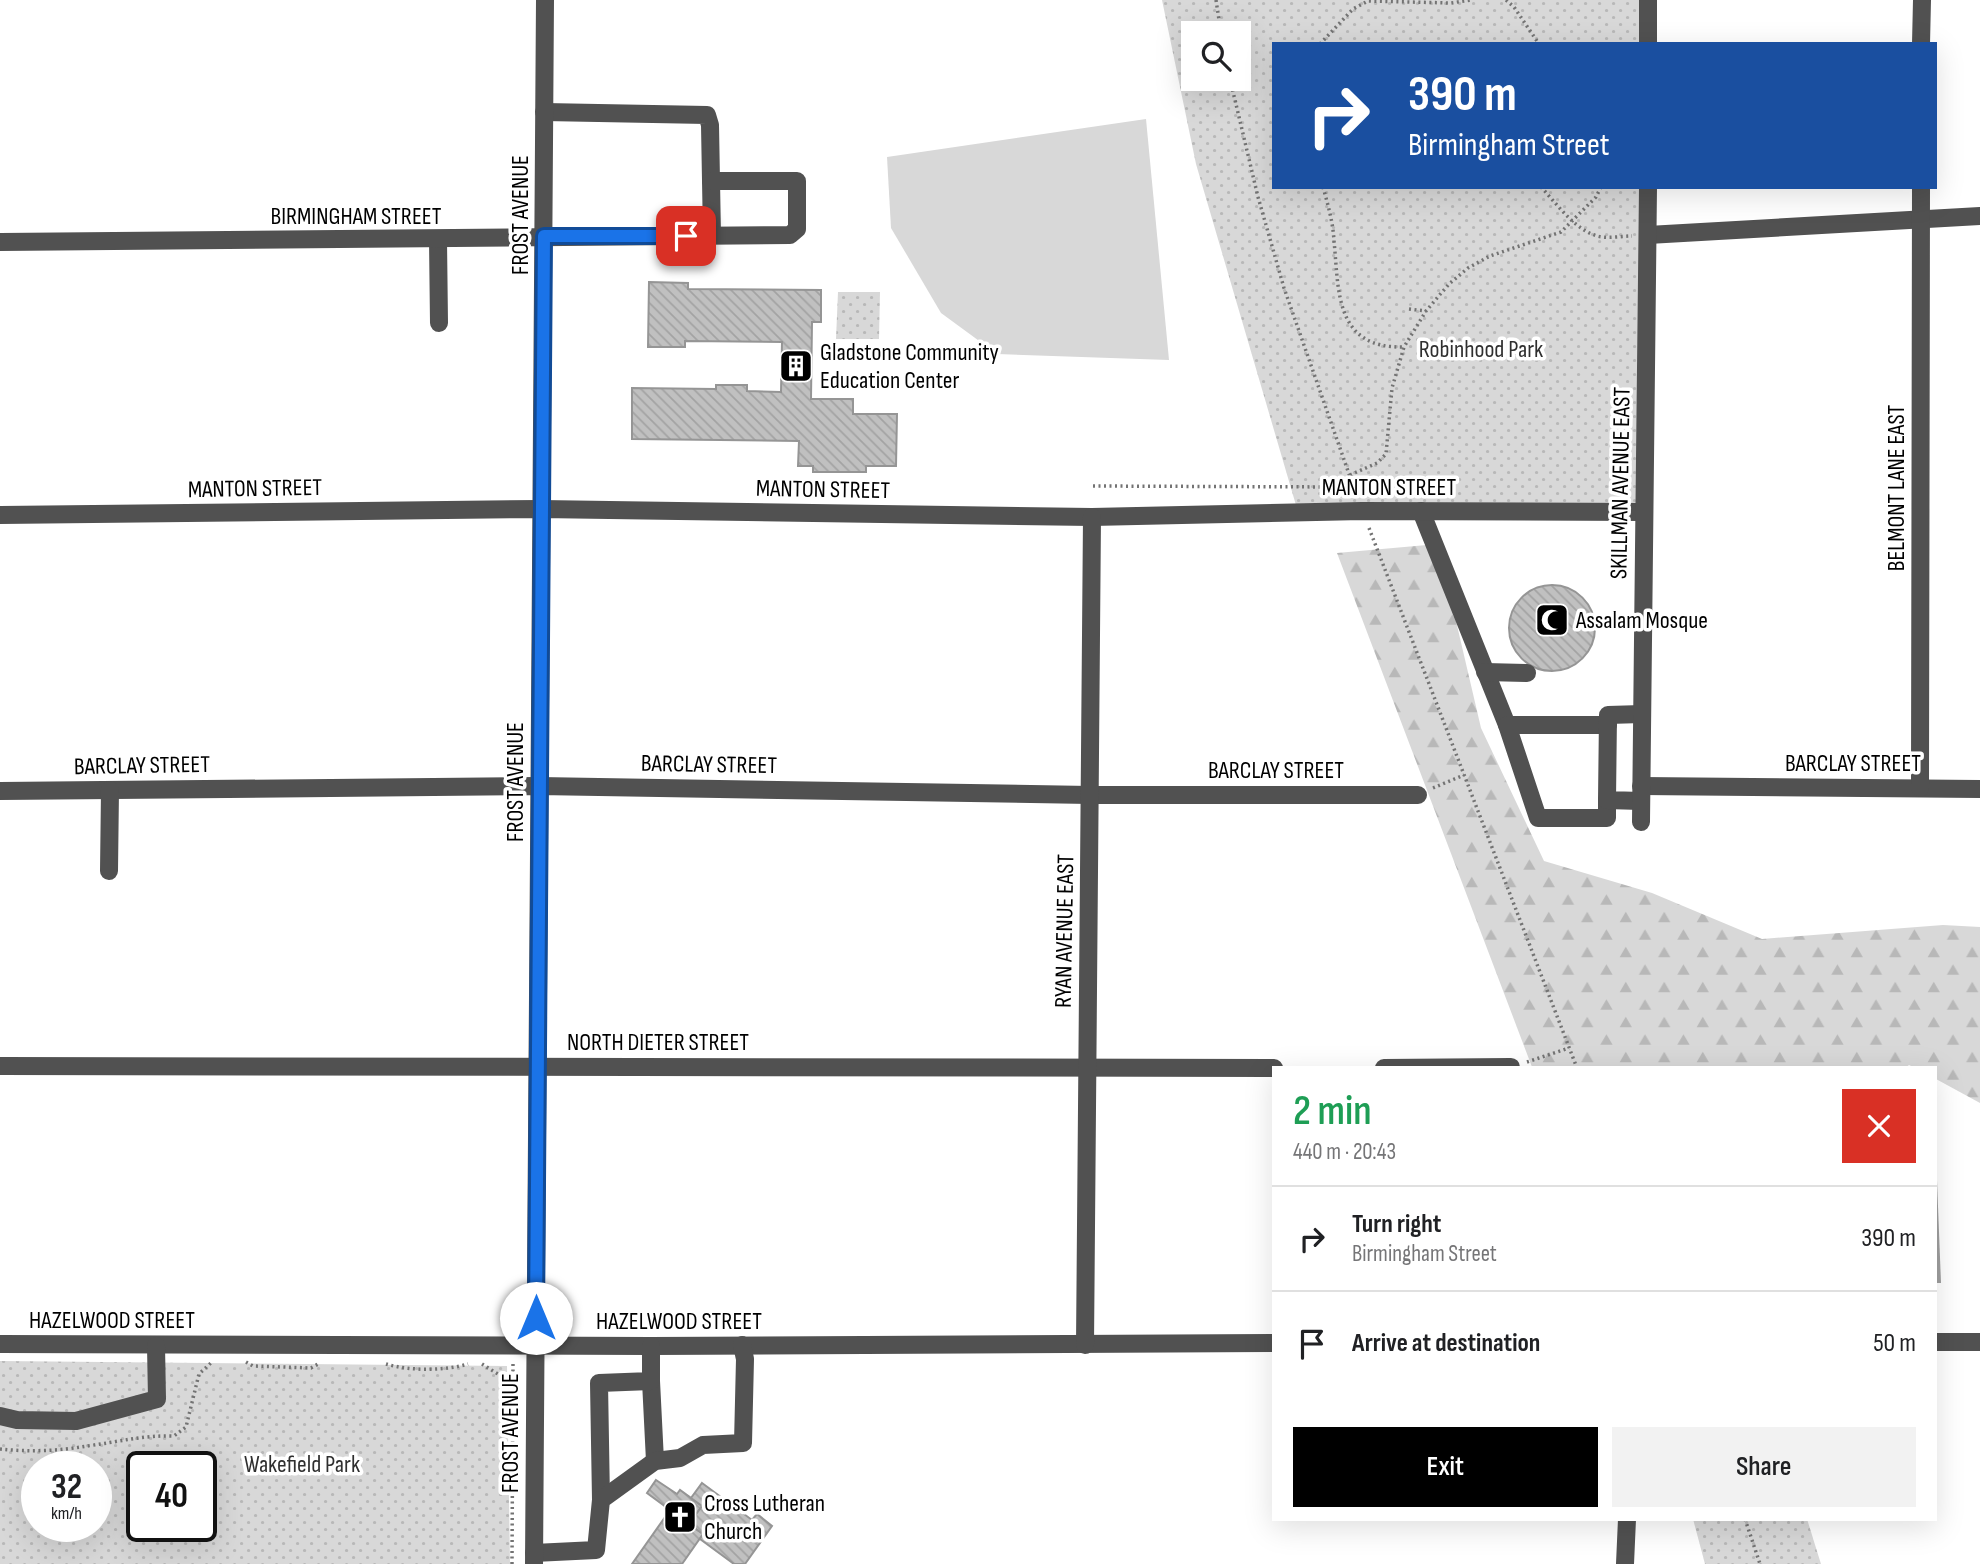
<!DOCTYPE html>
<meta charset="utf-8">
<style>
body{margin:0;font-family:"Sofia Sans Condensed",sans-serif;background:#f2f2f2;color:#202124;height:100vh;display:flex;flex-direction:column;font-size:26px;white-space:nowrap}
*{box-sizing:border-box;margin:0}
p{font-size:23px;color:#757577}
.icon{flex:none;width:38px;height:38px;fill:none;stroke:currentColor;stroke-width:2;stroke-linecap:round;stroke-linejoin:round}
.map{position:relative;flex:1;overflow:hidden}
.sheet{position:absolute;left:1272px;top:1066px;width:665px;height:455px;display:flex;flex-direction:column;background:#fff;border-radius:0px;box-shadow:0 7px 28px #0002}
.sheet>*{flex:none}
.banner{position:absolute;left:1272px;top:42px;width:665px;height:147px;border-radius:0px;box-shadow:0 7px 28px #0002;background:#1a4fa0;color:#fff;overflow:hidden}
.tools{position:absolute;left:1181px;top:21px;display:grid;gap:14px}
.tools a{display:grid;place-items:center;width:70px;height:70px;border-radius:0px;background:#fff;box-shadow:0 7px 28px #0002;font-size:35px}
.speed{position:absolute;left:21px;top:1451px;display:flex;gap:14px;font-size:35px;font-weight:700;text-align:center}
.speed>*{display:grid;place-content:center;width:91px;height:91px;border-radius:50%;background:#fff;box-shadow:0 7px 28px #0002;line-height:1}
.speed small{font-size:18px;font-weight:400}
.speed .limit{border:4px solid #111;border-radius:10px;background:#fff;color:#111}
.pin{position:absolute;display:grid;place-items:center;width:60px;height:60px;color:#fff;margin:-30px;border-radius:14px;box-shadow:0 4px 10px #0006}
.me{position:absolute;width:77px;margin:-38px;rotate:0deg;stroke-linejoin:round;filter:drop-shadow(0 0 5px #0008)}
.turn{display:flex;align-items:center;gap:24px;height:147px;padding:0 21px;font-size:32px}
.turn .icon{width:91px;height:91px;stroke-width:2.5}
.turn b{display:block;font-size:49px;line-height:60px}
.round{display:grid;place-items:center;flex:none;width:74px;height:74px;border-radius:0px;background:#f2f2f2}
.overview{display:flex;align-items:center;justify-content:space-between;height:119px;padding:0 21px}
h1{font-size:42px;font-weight:600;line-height:52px;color:#1e9e55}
.cta{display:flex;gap:14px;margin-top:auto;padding:14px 21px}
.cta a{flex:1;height:80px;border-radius:0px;background:#000;color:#fff;font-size:28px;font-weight:600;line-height:80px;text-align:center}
.cta a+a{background:#f2f2f2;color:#202124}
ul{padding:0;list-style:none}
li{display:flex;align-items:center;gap:21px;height:105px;padding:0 21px;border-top:2px solid #e0e0e0}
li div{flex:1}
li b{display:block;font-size:26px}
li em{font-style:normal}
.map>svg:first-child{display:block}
</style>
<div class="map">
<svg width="1980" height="1564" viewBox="0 0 1980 1564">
<defs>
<pattern id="forest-firs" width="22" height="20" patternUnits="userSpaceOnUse" patternTransform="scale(1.75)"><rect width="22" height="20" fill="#d8d8d8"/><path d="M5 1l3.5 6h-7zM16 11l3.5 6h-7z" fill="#b8b8b8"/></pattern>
<pattern id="park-dots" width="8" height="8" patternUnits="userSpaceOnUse" patternTransform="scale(1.75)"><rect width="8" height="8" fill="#d8d8d8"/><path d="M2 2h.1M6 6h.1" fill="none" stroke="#b8b8b8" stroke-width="1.8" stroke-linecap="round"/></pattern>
<pattern id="building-back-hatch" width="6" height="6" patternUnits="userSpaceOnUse" patternTransform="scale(1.75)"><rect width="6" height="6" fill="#c0c0c0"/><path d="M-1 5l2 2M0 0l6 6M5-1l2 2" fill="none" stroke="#a3a3a3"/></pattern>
</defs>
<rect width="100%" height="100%" fill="#fff"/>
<polygon fill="#d8d8d8" points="1146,119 1169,360 997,354 941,313 891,228 887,157"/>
<polygon fill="url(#forest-firs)" points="1438,544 1481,728 1544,861 1652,893 1762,939 1943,925 1980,927 1980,1103 1936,1079 1936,1068 1913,1067 1909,1065 1905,1068 1532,1067 1337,553"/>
<g fill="url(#park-dots)" fill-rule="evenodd">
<path d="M1162 0H1648L1647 44H1274V187H1646L1644 512H1298L1196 164ZM1194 33H1239V79H1194Z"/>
<polygon points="838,292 880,292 879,339 836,339"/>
<path d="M0 1361 507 1366 510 1564H0ZM37 1466H96V1526H37ZM142 1466H201V1526H142Z"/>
<polygon points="1693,1519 1807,1519 1821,1564 1705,1564"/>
</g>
<polygon fill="#9f9f9f" points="1936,1171 1937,1181 1941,1283 1936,1283"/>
<g fill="url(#building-back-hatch)" stroke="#959595" stroke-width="2">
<polygon points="649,282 688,283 688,289 821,290 821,322 812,322 811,399 853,399 853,414 897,414 896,466 866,466 866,472 813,472 813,466 798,466 799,441 632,439 632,388 716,389 716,385 747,385 747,391 781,392 782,342 685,341 685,347 648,347"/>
<circle cx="1552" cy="628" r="43"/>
<polygon points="656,1480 677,1494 680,1490 702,1506 689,1524 703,1534 682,1564 632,1564 670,1510 647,1493"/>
<polygon points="702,1483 752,1520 757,1514 772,1526 745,1564 734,1564 700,1539 703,1534 689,1524 702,1506 691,1498"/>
</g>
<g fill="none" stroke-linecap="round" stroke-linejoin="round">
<g stroke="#737373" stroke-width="3.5" stroke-dasharray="2 3.5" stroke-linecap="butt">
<polyline points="1216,0 1221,33"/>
<polyline points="1506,0 1514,7 1539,44"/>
<polyline points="1320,44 1353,9 1368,1 1451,3 1471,0"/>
<polyline points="1230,79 1258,197 1284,288 1356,494"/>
<path d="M1323 187C1328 205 1333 222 1334 241 1339 290 1334 349 1404 347"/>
<path d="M1541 187C1557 204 1574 229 1597 236 1608 239 1621 236 1632 236"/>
<polyline points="1409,309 1426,311"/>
<polyline points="1350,475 1377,463 1386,454 1392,388 1404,347 1426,311 1449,284 1468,268 1490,256 1561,232 1596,197 1601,187"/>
<polyline points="1093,486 1340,487 1352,482"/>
<polyline points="1369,528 1577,1068"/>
<polyline points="1433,788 1464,775"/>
<polyline points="1527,1062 1569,1048"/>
<polyline points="246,1362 253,1366 311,1368 320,1363"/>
<path d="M386 1364C409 1371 444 1371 468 1364"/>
<polyline points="482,1364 501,1376 513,1378"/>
<path d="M0 1449C27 1452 60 1451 87 1446 118 1442 143 1435 174 1436L186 1427 199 1374 213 1361"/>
<polyline points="1745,1519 1760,1564"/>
<polyline points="512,1564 513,1363"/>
</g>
<g stroke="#515151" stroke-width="18">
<polyline points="1648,0 1648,44"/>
<polyline points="1921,44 1922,0"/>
<polyline points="544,112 707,115 710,125 712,236"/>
<polyline points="1648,235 1980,216"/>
<polyline points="438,240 439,323"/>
<path d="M0 242C264 241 527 238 790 235L797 229V181H711"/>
<polyline points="1421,511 1507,725"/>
<polyline points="0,515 541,509 1092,517 1362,511 1644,512"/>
<polyline points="1485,672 1527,673"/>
<polyline points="1641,786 1980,789"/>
<polyline points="1920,788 1921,187"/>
<polyline points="0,791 539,786 1090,795 1418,795"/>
<polyline points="1607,800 1607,818 1538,818 1507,725 1608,725"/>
<polyline points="1641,801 1607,800 1608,715 1642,714"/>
<polyline points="1641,822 1648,187"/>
<polyline points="109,871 110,790"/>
<polyline points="0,1066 1274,1068"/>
<polyline points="1384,1068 1511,1067"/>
<polyline points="1936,1342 1980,1342"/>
<polyline points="0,1344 651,1346 1274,1343"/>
<polyline points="1085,1345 1092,517"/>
<polyline points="651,1381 655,1461"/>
<polyline points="0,1416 17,1420 76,1421 157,1399 156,1346"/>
<polyline points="601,1500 599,1383 651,1381 651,1346"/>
<polyline points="534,1553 596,1550 601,1500 655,1461 680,1458 703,1445 743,1443 745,1359 742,1345"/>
<polyline points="534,1564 545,0"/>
<polyline points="1625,1564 1627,1519"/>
</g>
</g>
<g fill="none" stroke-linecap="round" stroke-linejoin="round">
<defs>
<polyline id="route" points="536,1318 544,236 686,236"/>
</defs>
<use href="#route" stroke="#114b97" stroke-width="18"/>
<use href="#route" stroke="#1a73e8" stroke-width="12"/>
</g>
<defs>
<symbol id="building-square" viewBox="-11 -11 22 22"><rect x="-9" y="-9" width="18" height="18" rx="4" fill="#000" stroke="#fff"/><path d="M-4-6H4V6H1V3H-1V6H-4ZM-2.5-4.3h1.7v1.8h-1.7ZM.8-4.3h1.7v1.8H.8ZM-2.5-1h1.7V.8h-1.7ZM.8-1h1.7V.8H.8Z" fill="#fff"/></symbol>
<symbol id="mosque-square" viewBox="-11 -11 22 22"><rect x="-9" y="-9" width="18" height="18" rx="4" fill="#000" stroke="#fff"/><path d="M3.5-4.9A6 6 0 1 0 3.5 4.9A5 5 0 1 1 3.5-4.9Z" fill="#fff"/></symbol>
<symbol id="church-square" viewBox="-11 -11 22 22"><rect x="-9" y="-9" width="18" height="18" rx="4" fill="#000" stroke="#fff"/><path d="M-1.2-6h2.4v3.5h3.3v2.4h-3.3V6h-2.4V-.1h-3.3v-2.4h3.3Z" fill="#fff"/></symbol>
</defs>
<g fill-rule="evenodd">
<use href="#building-square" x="777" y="347" width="38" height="38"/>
<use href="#mosque-square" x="1533" y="601" width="38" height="38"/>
<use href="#church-square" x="661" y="1498" width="38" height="38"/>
</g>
<g text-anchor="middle" stroke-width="7" stroke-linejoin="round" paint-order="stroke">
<g font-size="24" fill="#000" stroke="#fff">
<text transform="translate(520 215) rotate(-90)" y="8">FROST AVENUE</text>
<text x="356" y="224">BIRMINGHAM STREET</text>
<text transform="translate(1620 483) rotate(-89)" y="8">SKILLMAN AVENUE EAST</text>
<text x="1389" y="495">MANTON STREET</text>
<text transform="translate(255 488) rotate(-1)" y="8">MANTON STREET</text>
<text transform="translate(1896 488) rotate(-90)" y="8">BELMONT LANE EAST</text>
<text transform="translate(823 489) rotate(1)" y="8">MANTON STREET</text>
<text x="1853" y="771">BARCLAY STREET</text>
<text transform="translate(709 764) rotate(1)" y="8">BARCLAY STREET</text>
<text transform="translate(142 765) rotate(-1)" y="8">BARCLAY STREET</text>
<text x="1276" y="778">BARCLAY STREET</text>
<text transform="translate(515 782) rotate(-90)" y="8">FROST AVENUE</text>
<text transform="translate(1064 931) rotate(-89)" y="8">RYAN AVENUE EAST</text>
<text x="658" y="1050">NORTH DIETER STREET</text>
<text x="112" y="1328">HAZELWOOD STREET</text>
<text x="679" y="1329">HAZELWOOD STREET</text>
<text transform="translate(510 1433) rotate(-90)" y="8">FROST AVENUE</text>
</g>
<g font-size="24" fill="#2f2f2f" stroke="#fff">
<text x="1481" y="357">Robinhood Park</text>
<text x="302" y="1472">Wakefield Park</text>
</g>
<g font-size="24" fill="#000" stroke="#fff" text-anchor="start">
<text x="820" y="360">Gladstone Community<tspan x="820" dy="28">Education Center</tspan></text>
<text x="1576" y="628">Assalam Mosque</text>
<text x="704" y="1511">Cross Lutheran<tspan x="704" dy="28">Church</tspan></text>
</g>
</g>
</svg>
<div class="tools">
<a><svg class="icon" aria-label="search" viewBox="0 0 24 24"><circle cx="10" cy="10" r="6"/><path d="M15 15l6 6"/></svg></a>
</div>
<div class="speed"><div>32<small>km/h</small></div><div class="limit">40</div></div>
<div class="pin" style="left:686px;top:236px;background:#d93025"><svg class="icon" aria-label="arrive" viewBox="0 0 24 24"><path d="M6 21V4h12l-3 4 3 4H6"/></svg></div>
<svg class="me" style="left:536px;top:1318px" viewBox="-20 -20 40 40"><circle r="19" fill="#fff"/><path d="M0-13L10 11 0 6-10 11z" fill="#1a73e8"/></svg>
<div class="banner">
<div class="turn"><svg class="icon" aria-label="right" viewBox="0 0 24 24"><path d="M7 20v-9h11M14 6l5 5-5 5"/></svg><div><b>390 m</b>Birmingham Street</div></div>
</div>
<section class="sheet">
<div class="overview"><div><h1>2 min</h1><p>440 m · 20:43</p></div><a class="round" style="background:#d93025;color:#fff"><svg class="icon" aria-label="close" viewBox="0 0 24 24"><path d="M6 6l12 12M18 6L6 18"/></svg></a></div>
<ul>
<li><svg class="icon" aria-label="right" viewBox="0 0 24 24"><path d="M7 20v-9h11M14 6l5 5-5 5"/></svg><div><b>Turn right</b><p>Birmingham Street</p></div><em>390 m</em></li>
<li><svg class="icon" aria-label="arrive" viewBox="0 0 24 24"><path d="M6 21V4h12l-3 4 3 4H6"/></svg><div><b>Arrive at destination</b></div><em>50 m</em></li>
</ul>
<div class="cta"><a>Exit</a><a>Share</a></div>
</section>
</div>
